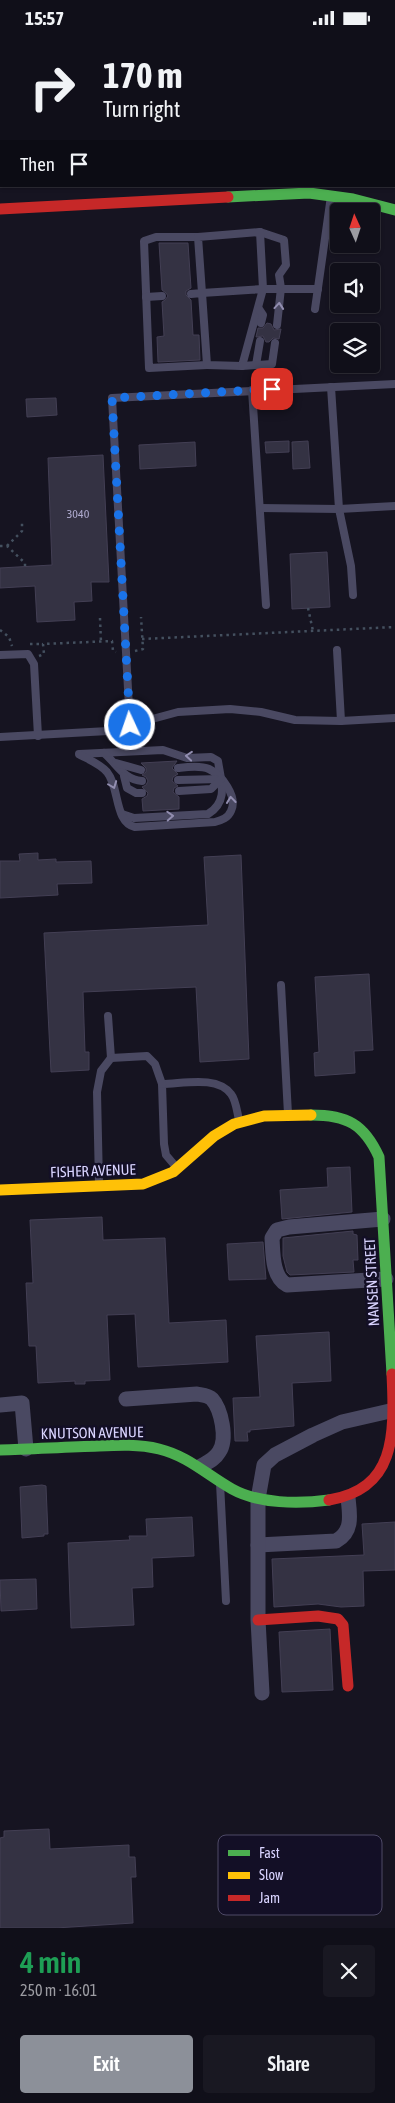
<!DOCTYPE html>
<meta charset="utf-8">
<style>
body{margin:0;font-family:"Asap Condensed",sans-serif;background:#191822;color:#f1f3f6;height:100vh;display:flex;flex-direction:column;font-size:19px;white-space:nowrap}
*{box-sizing:border-box;margin:0}
p{font-size:16px;color:#9c9ca2}
.icon{flex:none;width:28px;height:28px;fill:none;stroke:currentColor;stroke-width:2;stroke-linecap:round;stroke-linejoin:round}
.map{position:relative;height:1893px;overflow:hidden}
.details{display:flex;flex-direction:column;background:#100f19;flex:1}
.details>*{flex:none}
.banner{position:absolute;left:0px;top:0px;width:395px;height:152px;box-shadow:0 1px 4px #0004,0 0 0 1px #302f38;background:#100f19;color:#f1f3f6;overflow:hidden}
.needle{width:32px;rotate:357deg}
.buttons{position:absolute;left:330px;top:168px;display:grid;gap:10px}
.buttons a{display:grid;place-items:center;width:50px;height:50px;border-radius:5px;background:#100f19;box-shadow:0 1px 4px #0004,0 0 0 1px #302f38;font-size:25px}
.pin{position:absolute;display:grid;place-items:center;width:42px;height:42px;color:#fff;margin:-21px;border-radius:10px;box-shadow:0 2px 8px #0006}
.me{position:absolute;width:55px;margin:-28px;rotate:357deg;stroke-linejoin:round;filter:drop-shadow(0 0 4px #0008)}
.turn{display:flex;align-items:center;gap:18px;height:105px;padding:0 20px;font-size:22px}
.turn .icon{width:65px;height:65px;stroke-width:2.5}
.turn b{display:block;font-size:35px;line-height:42px}
.then{display:flex;align-items:center;height:48px;padding:0 20px;background:#0003;gap:10px;font-size:19px}
.round{display:grid;place-items:center;flex:none;width:52px;height:52px;border-radius:5px;background:#191822}
.overview{display:flex;align-items:center;justify-content:space-between;height:85px;padding:0 20px}
h1{font-size:30px;font-weight:600;line-height:38px;color:#1e9e55}
.button{display:flex;gap:10px;margin-top:auto;padding:10px 20px}
.button a{flex:1;height:58px;border-radius:5px;background:#8c9099;color:#fff;font-size:20px;font-weight:600;line-height:58px;text-align:center}
.button a+a{background:#191822;color:#f1f3f6}
.status{display:flex;justify-content:space-between;align-items:center;height:35px;padding:0 25px;background:#100f19;direction:ltr}
.status svg{height:14px;fill:currentColor}
.map>svg:first-child{display:block}
</style>
<div class="status"><b>15:57</b><svg viewBox="0 0 49 12"><path d="M0 12V9h3v3zM5 12V6h3v6zM10 12V3h3v9zM15 12V0h3v12zM26 1h20v11H26zM47 4h2v5h-2z"/></svg></div>
<div class="map">
<svg width="395" height="1893" viewBox="0 0 395 1893">
<rect width="100%" height="100%" fill="#161421"/>
<g fill="none" stroke-linecap="round" stroke-linejoin="round">
<g stroke="#0d2144" stroke-width="4">
<polyline points="279,0 283,1"/>
<polyline points="394,85 395,86"/>
</g>
</g>
<g fill="#343243" stroke="#433f54">
<polygon points="159,208 188,208 191,253 186,256 186,260 191,265 193,300 199,300 200,325 158,327 157,302 164,301 162,267 165,265 168,261 166,258 162,255"/>
<polygon points="267,288 271,289 274,295 281,294 279,304 273,303 269,307 266,307 263,301 256,302 258,293 263,293"/>
<polygon points="56,363 57,380 27,382 26,364"/>
<polygon points="289,406 289,417 266,418 265,407"/>
<polygon points="308,406 310,433 293,434 292,407"/>
<polygon points="195,407 196,431 140,434 139,410"/>
<polygon points="103,420 109,547 91,547 92,566 74,567 75,585 37,587 35,551 0,553 0,533 52,530 48,423"/>
<polygon points="327,517 330,572 292,574 290,519"/>
<polygon points="177,726 172,733 178,739 173,742 172,746 178,751 174,753 173,757 179,762 179,774 143,776 142,764 147,761 148,758 142,752 146,750 148,746 146,742 142,740 146,737 146,733 141,728"/>
<polygon points="38,818 38,825 56,824 56,827 91,826 92,848 57,849 58,860 0,863 0,826 20,826 19,819"/>
<polygon points="241,820 249,1024 200,1027 196,952 83,957 85,1017 89,1017 89,1035 51,1037 44,898 208,890 204,822"/>
<polygon points="369,939 373,1015 354,1016 355,1038 315,1041 314,1018 319,1017 315,942"/>
<polygon points="350,1132 352,1177 282,1184 280,1155 328,1152 327,1133"/>
<polygon points="102,1182 103,1205 165,1203 169,1288 226,1285 228,1327 138,1332 135,1279 107,1280 110,1345 85,1346 85,1349 75,1349 75,1346 38,1348 36,1311 29,1311 26,1248 33,1248 30,1185"/>
<polygon points="353,1196 353,1199 357,1200 358,1225 353,1225 354,1237 290,1240 287,1237 283,1221 283,1203"/>
<polygon points="263,1207 266,1244 229,1245 227,1209"/>
<polygon points="329,1297 331,1346 292,1348 294,1391 250,1395 250,1397 247,1397 248,1406 235,1406 233,1363 260,1362 256,1301"/>
<polygon points="42,1450 46,1451 48,1499 44,1499 44,1501 22,1503 20,1452"/>
<polygon points="192,1482 194,1521 152,1523 153,1552 132,1553 134,1590 71,1593 68,1508 130,1505 129,1501 147,1501 146,1484"/>
<polygon points="395,1487 395,1535 363,1536 364,1571 341,1572 318,1569 274,1572 272,1524 364,1520 362,1489"/>
<polygon points="36,1544 37,1574 1,1576 0,1545"/>
<polygon points="330,1594 333,1655 282,1657 279,1597"/>
<polygon points="49,1794 50,1814 129,1810 129,1822 135,1822 136,1842 131,1842 133,1888 56,1893 0,1893 0,1803 4,1802 4,1796"/>
</g>
<g fill="none" stroke-linecap="round" stroke-linejoin="round">
<g stroke="#44505f" stroke-width="2.5" stroke-dasharray="2.5 4" stroke-linecap="butt">
<polyline points="0,511 7,511 25,528 25,531"/>
<polyline points="7,511 22,496 22,488"/>
<polyline points="308,573 313,596"/>
<polyline points="100,583 101,607"/>
<polyline points="0,595 9,602 12,611"/>
<polyline points="142,604 395,592"/>
<polyline points="30,609 43,609"/>
<polyline points="135,616 143,614 141,582"/>
<polyline points="39,621 44,619 43,609 112,606 113,616 116,617"/>
</g>
<g stroke="#4a4962" stroke-width="8">
<polyline points="260,197 284,205 286,230 279,240 281,253 277,290"/>
<polyline points="198,202 156,202 144,206 149,333 207,330"/>
<polyline points="191,259 202,258 207,330 242,331 263,254 260,197 198,202 202,258 263,254 318,254"/>
<polyline points="146,262 162,261"/>
<polyline points="259,274 263,280 261,288"/>
<polyline points="315,274 331,161"/>
<polyline points="256,330 260,306"/>
<polyline points="242,331 272,329 275,308"/>
<polyline points="331,352 339,474 351,531 353,560"/>
<polyline points="252,355 266,570"/>
<polyline points="260,473 339,474 395,471"/>
<polyline points="337,615 341,686"/>
<polyline points="0,620 28,619 34,629 38,701"/>
<polyline points="130,690 112,363 395,349"/>
<polyline points="0,702 108,696 178,677 230,674 261,677 295,685 341,686 395,683"/>
<path d="M104 718C117 729 124 745 142 746"/>
<path d="M79 719 163 715 187 723 211 722 218 726C221 747 229 766 208 779L134 783 122 779"/>
<path d="M80 720C90 725 100 729 107 737 120 753 114 787 135 792L215 787C222 785 228 783 231 776 238 762 222 740 209 734 200 730 187 732 178 733"/>
<polyline points="116,728 141,735"/>
<polyline points="124,741 127,753 136,758 142,758"/>
<polyline points="178,745 221,744"/>
<polyline points="179,756 211,754 221,744"/>
<polyline points="281,950 288,1079"/>
<polyline points="108,981 111,1023"/>
<path d="M177 1133 166 1120 164 1109 162 1049C182 1049 217 1040 231 1059 236 1065 237 1077 239 1085"/>
<polyline points="99,1149 97,1057 101,1036 111,1023 147,1021 155,1029 162,1049"/>
<polyline points="220,1448 226,1566"/>
</g>
<g stroke="#4a4962" stroke-width="15">
<path d="M383 1184 289 1192 277 1195 272 1203C273 1218 272 1242 287 1250L386 1244"/>
<path d="M126 1364 197 1359C202 1360 208 1360 212 1364 221 1374 228 1404 219 1417 215 1424 208 1427 201 1431"/>
<polyline points="0,1370 22,1368 26,1414"/>
<path d="M258 1510 336 1506C353 1497 350 1480 348 1463"/>
<polyline points="262,1658 258,1585 258,1464 264,1430 275,1420 313,1400 342,1387 394,1375"/>
</g>
<g stroke="#4caf50" stroke-width="11">
<polyline points="228,162 309,158 353,164 395,175"/>
<path d="M311 1080C347 1080 364 1089 379 1122L392 1339"/>
<path d="M0 1415C33 1414 66 1412 99 1411 119 1410 139 1409 159 1414 188 1421 207 1440 232 1454 259 1469 299 1469 329 1465"/>
</g>
<polyline stroke="#ffc107" stroke-width="11" points="0,1155 143,1149 173,1137 214,1101 234,1089 264,1081 311,1080"/>
<g stroke="#c62828" stroke-width="11">
<polyline points="344,0 344,1"/>
<polyline points="0,174 228,162"/>
<path d="M329 1465C395 1454 395 1402 392 1339"/>
<polyline points="258,1585 318,1581 338,1584 343,1590 348,1651"/>
</g>
</g>
<defs><path id="oneway-chevron" d="M-2-3.5L2.5 0L-2 3.5" fill="none" stroke-width="1.6" stroke-linecap="round" stroke-linejoin="round" transform="scale(1.25)"/></defs>
<g stroke="#928eb0">
<use href="#oneway-chevron" transform="translate(279 271) rotate(-85)"/>
<use href="#oneway-chevron" transform="translate(189 721) rotate(-175)"/>
<use href="#oneway-chevron" transform="translate(113 750) rotate(69)"/>
<use href="#oneway-chevron" transform="translate(231 765) rotate(-96)"/>
<use href="#oneway-chevron" transform="translate(170 781) rotate(-3)"/>
</g>
<g fill="none" stroke-linecap="round" stroke-linejoin="round">
<polyline stroke="#1a73e8" stroke-width="9" stroke-dasharray="0 16.2" points="130,690 112,363 272,354"/>
</g>
<g text-anchor="middle" stroke-width="5" stroke-linejoin="round" paint-order="stroke">
<g font-size="12" fill="#b0acd0">
<text x="78" y="483">3040</text>
</g>
<g font-size="15" fill="#d9d4ff" stroke="#130f26">
<text transform="translate(93 1136) rotate(-2)" y="5">FISHER AVENUE</text>
<text transform="translate(372 1247) rotate(-93)" y="5">NANSEN STREET</text>
<text transform="translate(92 1398) rotate(-1)" y="5">KNUTSON AVENUE</text>
</g>
</g>
<rect x="218" y="1800" width="164" height="80" rx="8" fill="#130f26" stroke="#4e4a67" stroke-width="1"/>
<rect x="228" y="1815" width="22" height="6" fill="#4caf50"/>
<rect x="228" y="1837" width="22" height="7" fill="#ffc107"/>
<rect x="228" y="1860" width="22" height="6" fill="#c62828"/>
<g font-size="14" fill="#d9d4ff">
<text x="259" y="1823">Fast</text>
<text x="259" y="1845">Slow</text>
<text x="259" y="1868">Jam</text>
</g>
</svg>
<div class="buttons">
<a><svg class="needle" viewBox="-14 -14 28 28"><path d="M0-13l5 13h-10z" fill="#e53935"/><path d="M0 13l5-13h-10z" fill="#9c9ca2"/></svg></a>
<a><svg class="icon" aria-label="sound" viewBox="0 0 24 24"><path d="M4 9h4l5-4v14l-5-4H4zM17 9q2 3 0 6"/></svg></a>
<a><svg class="icon" aria-label="layers" viewBox="0 0 24 24"><path d="M12 4l9 5-9 5-9-5zM3 14l9 5 9-5"/></svg></a>
</div>
<div class="pin" style="left:272px;top:354px;background:#d93025"><svg class="icon" aria-label="arrive" viewBox="0 0 24 24"><path d="M6 21V4h12l-3 4 3 4H6"/></svg></div>
<svg class="me" style="left:130px;top:690px" viewBox="-20 -20 40 40"><circle r="17" fill="#1a73e8" stroke="#fff" stroke-width="3"/><path d="M0-11L8 9 0 5-8 9z" fill="#fff"/></svg>
<div class="banner">
<div class="turn"><svg class="icon" aria-label="right" viewBox="0 0 24 24"><path d="M7 20v-9h11M14 6l5 5-5 5"/></svg><div><b>170 m</b>Turn right</div></div>
<div class="then">Then<svg class="icon" aria-label="arrive" viewBox="0 0 24 24"><path d="M6 21V4h12l-3 4 3 4H6"/></svg></div>
</div>
</div>
<section class="details">
<div class="overview"><div><h1>4 min</h1><p>250 m · 16:01</p></div><a class="round"><svg class="icon" aria-label="close" viewBox="0 0 24 24"><path d="M6 6l12 12M18 6L6 18"/></svg></a></div>
<div class="button"><a>Exit</a><a>Share</a></div>
</section>
